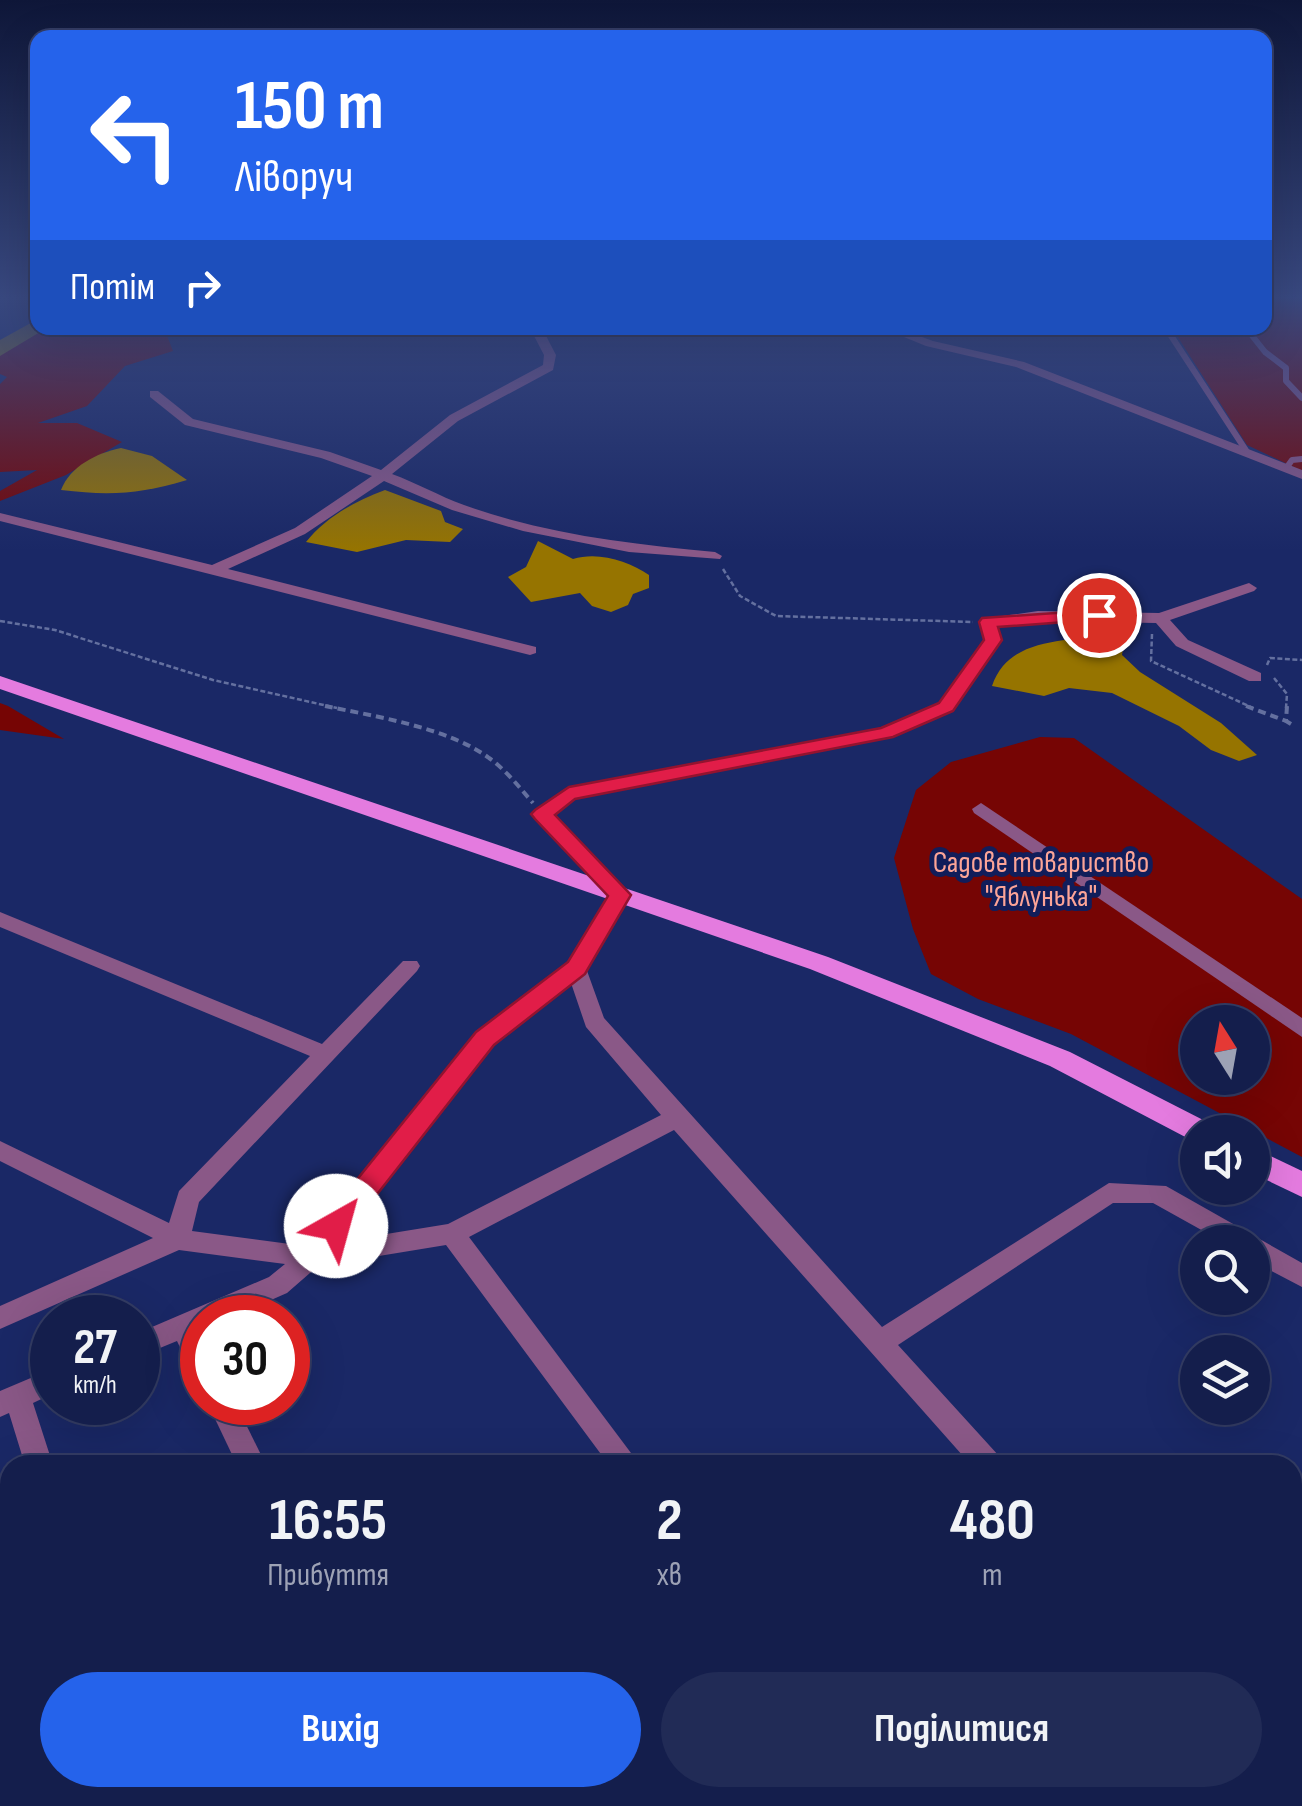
<!DOCTYPE html>
<html lang="uk">
<meta charset="utf-8">
<style>
body{margin:0;font-family:"Sofia Sans Condensed",sans-serif;background:#212b56;color:#f1f3f6;height:100vh;display:flex;flex-direction:column;font-size:38px;white-space:nowrap}
*{box-sizing:border-box;margin:0}
p{font-size:32px;color:#9da2b5}
.icon{flex:none;width:55px;height:55px;fill:none;stroke:currentColor;stroke-width:2;stroke-linecap:round;stroke-linejoin:round}
.map{position:relative;flex:1;overflow:hidden}
.panel{position:absolute;left:0px;top:1455px;width:1302px;height:352px;display:flex;flex-direction:column;background:#141e4c;border-radius:30px 30px 0 0;box-shadow:0 10px 40px #0002,0 0 0 2px #333c64}
.panel>*{flex:none}
.guide{position:absolute;left:30px;top:30px;width:1242px;height:305px;border-radius:20px;box-shadow:0 10px 40px #0002,0 0 0 2px #333c64;background:#2563eb;color:#fff;overflow:hidden}
.needle{width:65px;rotate:349deg}
.tools{position:absolute;left:1180px;top:1005px;display:grid;gap:20px}
.tools a{display:grid;place-items:center;width:90px;height:90px;border-radius:50%;background:#141e4c;box-shadow:0 10px 40px #0002,0 0 0 2px #333c64;font-size:50px}
.speed{position:absolute;left:30px;top:1295px;display:flex;gap:20px;font-size:50px;font-weight:700;text-align:center}
.speed>*{display:grid;place-content:center;width:130px;height:130px;border-radius:50%;background:#141e4c;box-shadow:0 10px 40px #0002,0 0 0 2px #333c64;line-height:1}
.speed small{font-size:25px;font-weight:400}
.speed .limit{border:15px solid #d22;background:#fff;color:#111}
.pin{position:absolute;display:grid;place-items:center;width:85px;height:85px;color:#fff;margin:-42px;border:5px solid #fff;border-radius:50%;box-shadow:0 2px 10px #0007}
.me{position:absolute;width:110px;margin:-55px;rotate:38deg;stroke-linejoin:round;filter:drop-shadow(0 0 8px #0008)}
.turn{display:flex;align-items:center;gap:35px;height:210px;padding:0 40px;font-size:45px}
.turn .icon{width:130px;height:130px;stroke-width:2.5}
.turn b{display:block;font-size:70px;line-height:85px}
.then{display:flex;align-items:center;height:95px;padding:0 40px;background:#0003;gap:20px;font-size:38px}
.eta{display:flex;justify-content:space-evenly;align-items:center;height:170px;text-align:center}
.eta b{font-size:60px;font-weight:700;line-height:70px}
.primary-button{display:flex;gap:20px;margin-top:auto;padding:20px 40px}
.primary-button a{flex:1;height:115px;border-radius:60px;background:#2563eb;color:#fff;font-size:40px;font-weight:700;line-height:115px;text-align:center}
.primary-button a+a{background:#212b56;color:#f1f3f6}
.map>svg:first-child{display:block}
</style>
<div class="map">
<svg width="1302" height="1806" viewBox="0 0 1302 1806">
<rect width="100%" height="100%" fill="#1a2866"/>
<g fill="#760504" fill-rule="evenodd">
<polygon points="1265,298 1302,298 1302,471 1247,445 1172,328 1265,328"/>
<polygon points="39,328 164,328 173,351 125,366 87,406 38,423 77,423 122,442 66,475 0,501 0,491 37,470 0,472 0,384 7,377 0,374 0,355"/>
<polygon points="0,703 8,706 64,739 0,730"/>
<path d="M1040 737 1074 738 1302 899V1157L1071 1034 978 999 931 974 913 929 894 858 916 790 951 762ZM1198 1022H1252V1078H1198Z"/>
</g>
<g fill="#967400">
<path d="M121 448 152 456 187 480C140 494 110 496 61 490 70 466 97 453 121 448Z"/>
<path d="M385 490 441 511 445 522 463 529 450 542 406 540 357 552 306 542C326 517 355 501 385 490Z"/>
<path d="M538 541 573 559C598 551 629 561 649 575V588L633 594 628 605 611 612 592 606 580 593 531 602 508 577 526 567Z"/>
<path d="M1112 632 1124 642 1122 655 1140 672 1221 723 1257 755 1239 761 1211 750 1179 726 1112 693 1069 688 1044 696 992 686C1010 634 1070 644 1112 632Z"/>
</g>
<g fill="none" stroke-linecap="round" stroke-linejoin="round">
<polygon fill="#967400" fill-rule="evenodd" points="38,319 38,328 45,329 0,356 0,340"/>
<g stroke="#64709f" stroke-width="2.5" stroke-dasharray="5 2.5" stroke-linecap="butt">
<polyline points="723,569 740,596 776,616 973,622"/>
<polyline points="0,621 55,630 213,680 337,708"/>
<polyline points="1152,634 1151,661 1253,708"/>
<polyline points="1267,665 1270,658 1302,660"/>
<polyline points="1274,678 1287,694 1286,708"/>
</g>
<g stroke="#64709f" stroke-width="4" stroke-dasharray="8 5" stroke-linecap="butt">
<path d="M325 706C374 716 449 728 489 758 506 770 519 787 533 803"/>
<polyline points="1246,706 1286,721"/>
<polyline points="1287,706 1286,721 1291,724"/>
</g>
<g stroke="#8a5887" stroke-width="6">
<polyline points="1166,328 1247,452"/>
<polyline points="1246,328 1265,352 1286,368 1286,381 1302,398"/>
<polyline points="1287,467 1292,460 1302,459"/>
</g>
<g fill="#8a5887" fill-rule="evenodd">
<path d="M535 328H546L544 332 556 355 553 370 458 421 392 474C417 483 439 496 464 505 544 534 630 544 715 552L722 556 720 559 629 552 523 531 452 510 384 481 305 534 228 569 536 647V653L530 655 0 521V513L212 565 295 528 372 476 321 458 185 425 150 397V391H158L193 419 330 452 381 470 450 415 543 365 544 355 532 332Z"/>
<polygon points="882,328 897,328 933,341 1024,362 1302,470 1302,479 1016,367 926,346"/>
<path d="M1249 583 1257 588 1254 591 1170 620 1188 640 1261 673V681H1249L1176 646 1156 623 1038 621 997 626 1001 640 952 711 892 737 575 798 553 815 630 895 586 968 604 1018 882 1327 1109 1183 1166 1186 1302 1263V1287L1252 1261V1242H1223L1153 1203H1113L898 1345 999 1456 1003 1465H971L674 1130 469 1237 640 1465H609L446 1245 318 1266 287 1293 230 1318H202V1329L199 1331 202 1338V1377L192 1373 177 1341 138 1357V1333L269 1277 285 1264 179 1250 0 1329V1306L153 1238 0 1161V1141L169 1223 179 1191 310 1056 0 927V912L322 1044 403 961H417L420 966 417 971 199 1202 192 1231 305 1246 477 1032 569 963 609 896 533 814 563 790 881 729 940 703 985 640 980 622 982 619 1038 611 1159 613ZM571 983 586 1027 661 1115 448 1224 337 1242 493 1044Z"/>
<polygon points="981,803 1302,1018 1302,1037 974,813 972,809"/>
<polygon points="52,1369 52,1394 33,1403 53,1465 25,1465 9,1413 0,1417 0,1391"/>
<polygon points="207,1402 235,1402 266,1465 237,1465"/>
<polygon points="10,1540 10,1571 0,1575 0,1544"/>
<polygon points="128,1798 162,1798 165,1806 131,1806"/>
<polygon points="399,1798 434,1798 438,1806 402,1806"/>
<polygon points="767,1798 809,1798 806,1806 763,1806"/>
</g>
<g fill="#e47bdf" fill-rule="evenodd">
<polygon points="0,676 828,957 1070,1052 1211,1124 1216,1132 1198,1132 1198,1142 1191,1140 1050,1066 810,969 0,689"/>
<polygon points="1252,1147 1302,1171 1302,1197 1252,1173"/>
</g>
</g>
<linearGradient id="sky" x2="0" y2="1"><stop stop-color="#0e1638"/><stop offset="0.54" stop-color="#38487f"/><stop offset="1" stop-color="#38487f" stop-opacity="0"/></linearGradient>
<rect width="1302" height="551" fill="url(#sky)"/>
<polygon fill="#e11d48" stroke="#92132f" stroke-width="2.5" points="1099,610 1105,611 1105,619 998,627 1002,640 953,711 893,737 575,799 555,815 631,895 585,974 494,1045 346,1234 336,1237 326,1234 322,1226 326,1218 476,1032 568,962 608,896 535,819 531,814 535,810 569,787 881,728 939,703 984,640 979,622 982,618"/>
<g text-anchor="middle" stroke-width="10" stroke-linejoin="round" paint-order="stroke">
<g font-size="30" fill="#fca497" stroke="#111d5a">
<text x="1041" y="872">Садове товариство<tspan x="1041" dy="34">"Яблунька"</tspan></text>
</g>
</g>
</svg>
<div class="tools">
<a><svg class="needle" viewBox="-14 -14 28 28"><path d="M0-13l5 13h-10z" fill="#e53935"/><path d="M0 13l5-13h-10z" fill="#9da2b5"/></svg></a>
<a><svg class="icon" aria-label="sound" viewBox="0 0 24 24"><path d="M4 9h4l5-4v14l-5-4H4zM17 9q2 3 0 6"/></svg></a>
<a><svg class="icon" aria-label="search" viewBox="0 0 24 24"><circle cx="10" cy="10" r="6"/><path d="M15 15l6 6"/></svg></a>
<a><svg class="icon" aria-label="layers" viewBox="0 0 24 24"><path d="M12 4l9 5-9 5-9-5zM3 14l9 5 9-5"/></svg></a>
</div>
<div class="speed"><div>27<small>km/h</small></div><div class="limit">30</div></div>
<div class="pin" style="left:1099px;top:615px;background:#d93025"><svg class="icon" aria-label="arrive" viewBox="0 0 24 24"><path d="M6 21V4h12l-3 4 3 4H6"/></svg></div>
<svg class="me" style="left:336px;top:1226px" viewBox="-20 -20 40 40"><circle r="19" fill="#fff"/><path d="M0-13L10 11 0 6-10 11z" fill="#e11d48"/></svg>
<div class="guide">
<div class="turn"><svg class="icon" aria-label="left" viewBox="0 0 24 24"><path d="M17 20v-9H6M10 6l-5 5 5 5"/></svg><div><b>150 m</b>Ліворуч</div></div>
<div class="then">Потім<svg class="icon" aria-label="right" viewBox="0 0 24 24"><path d="M7 20v-9h11M14 6l5 5-5 5"/></svg></div>
</div>
<section class="panel">
<div class="eta">
<div><b>16:55</b><p>Прибуття</p></div>
<div><b>2</b><p>хв</p></div>
<div><b>480</b><p>m</p></div>
</div>
<div class="primary-button"><a>Вихід</a><a>Поділитися</a></div>
</section>
</div>
